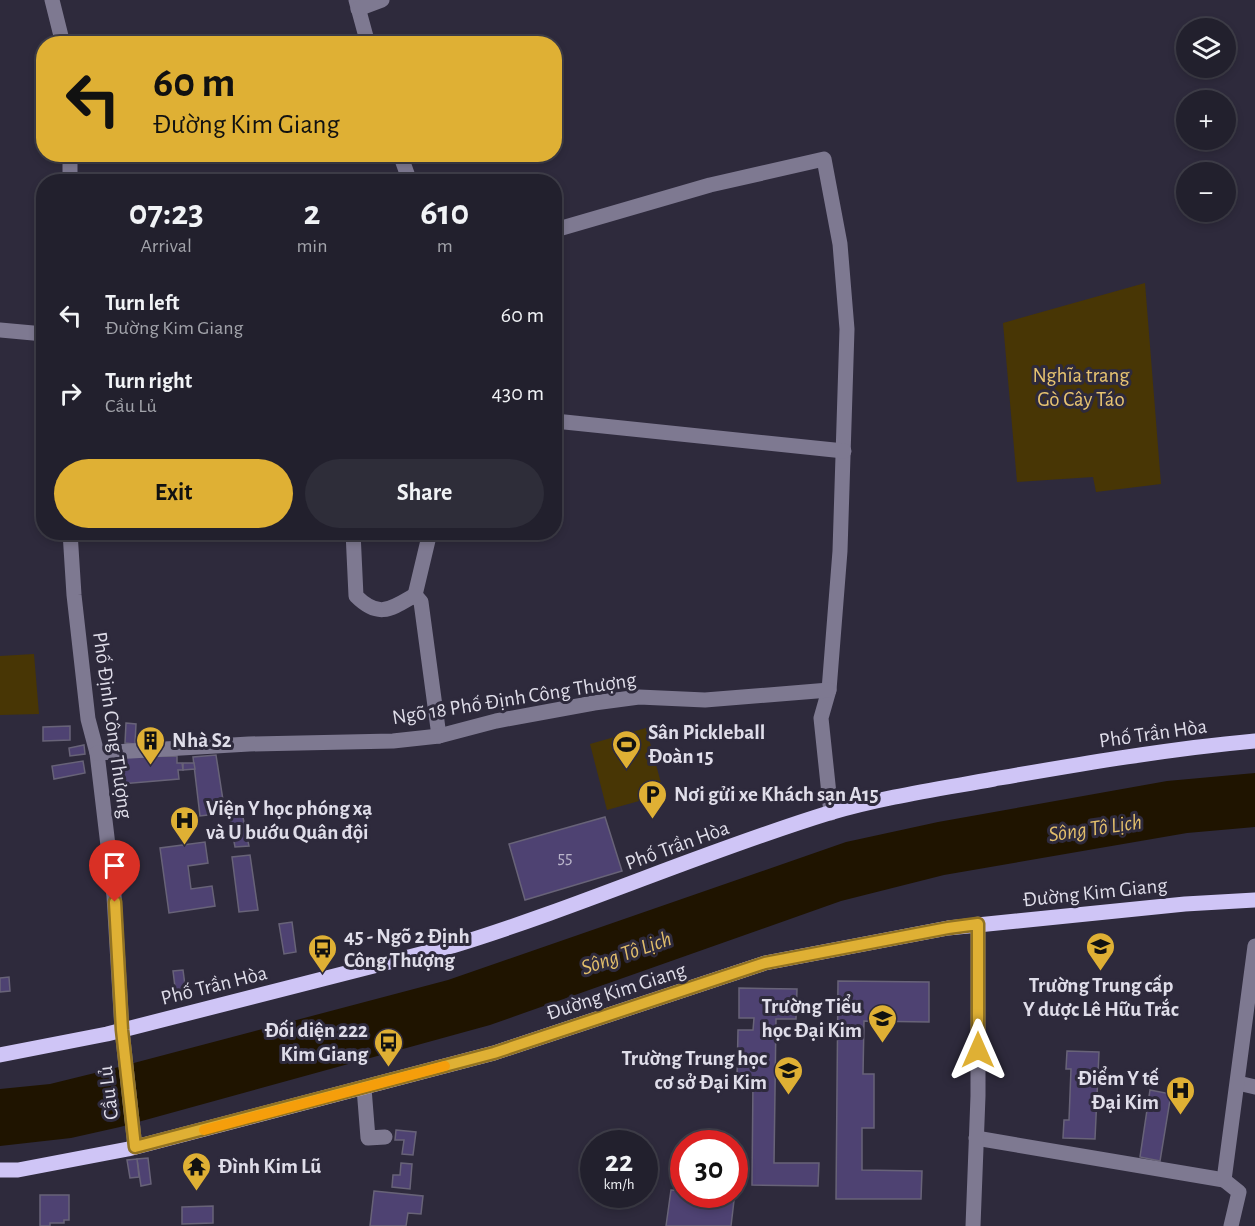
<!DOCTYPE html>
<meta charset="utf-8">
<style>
body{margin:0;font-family:"Alegreya Sans",sans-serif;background:#2e2d39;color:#f1f3f6;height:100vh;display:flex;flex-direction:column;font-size:22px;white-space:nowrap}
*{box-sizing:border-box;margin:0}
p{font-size:20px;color:#a2a3aa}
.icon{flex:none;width:33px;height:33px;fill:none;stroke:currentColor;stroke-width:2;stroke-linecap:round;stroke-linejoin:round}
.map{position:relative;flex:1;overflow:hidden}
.side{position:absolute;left:36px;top:174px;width:526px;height:366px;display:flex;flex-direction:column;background:#22202d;border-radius:24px;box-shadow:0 3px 9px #0003,0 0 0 2px #3f3e49}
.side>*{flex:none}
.banner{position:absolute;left:36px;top:36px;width:526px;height:126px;border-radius:24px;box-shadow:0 3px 9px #0003,0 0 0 2px #3f3e49;background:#dfb034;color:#111;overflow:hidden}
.fabs{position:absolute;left:1176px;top:18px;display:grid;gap:12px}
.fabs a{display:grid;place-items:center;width:60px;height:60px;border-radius:50%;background:#22202d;box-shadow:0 3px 9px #0003,0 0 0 2px #3f3e49;font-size:30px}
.speed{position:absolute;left:580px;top:1130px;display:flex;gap:12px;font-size:30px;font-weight:700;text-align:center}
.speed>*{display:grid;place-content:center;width:78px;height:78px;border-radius:50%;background:#22202d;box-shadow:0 3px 9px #0003,0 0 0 2px #3f3e49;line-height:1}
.speed small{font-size:15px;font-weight:400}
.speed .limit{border:9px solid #d22;background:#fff;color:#111}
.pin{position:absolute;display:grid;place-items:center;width:51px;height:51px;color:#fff;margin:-62px -26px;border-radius:50% 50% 50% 0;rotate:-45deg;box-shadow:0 0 6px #0007}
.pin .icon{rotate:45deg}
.me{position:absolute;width:66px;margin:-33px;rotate:0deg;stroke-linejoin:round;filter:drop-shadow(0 0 4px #0008)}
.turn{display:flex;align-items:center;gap:21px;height:126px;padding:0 18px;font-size:27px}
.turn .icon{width:78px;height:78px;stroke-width:2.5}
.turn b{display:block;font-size:42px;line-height:51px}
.eta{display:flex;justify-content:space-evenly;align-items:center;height:102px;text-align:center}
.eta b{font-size:36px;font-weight:700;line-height:42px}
.action{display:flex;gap:12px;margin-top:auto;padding:12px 18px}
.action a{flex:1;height:69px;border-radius:36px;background:#dfb034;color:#111;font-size:24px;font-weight:700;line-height:69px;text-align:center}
.action a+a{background:#2e2d39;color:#f1f3f6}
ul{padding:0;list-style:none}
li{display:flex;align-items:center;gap:18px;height:78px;padding:0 18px}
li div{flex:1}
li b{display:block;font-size:22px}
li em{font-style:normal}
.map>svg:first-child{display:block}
</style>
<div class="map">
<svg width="1255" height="1226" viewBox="0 0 1255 1226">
<rect width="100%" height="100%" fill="#2e2a3c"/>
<g fill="#483605">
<polygon points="1145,283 1161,484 1096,492 1093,477 1017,482 1003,323"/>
<polygon points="34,654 39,714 0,715 0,656"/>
<polygon points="646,728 664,794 607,810 590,744"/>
</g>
<polygon fill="#1f1400" points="1255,773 1255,827 1187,833 944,875 841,901 490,1025 120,1127 71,1138 0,1146 0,1089 50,1084 111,1069 448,980 846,842 938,822 1167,781"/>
<g fill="#4e4272" stroke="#686378" stroke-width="1.5">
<polygon points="126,723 136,724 135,744 125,743"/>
<polygon points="70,726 70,740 43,741 43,727"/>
<polygon points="84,745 85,754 70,756 69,748"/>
<polygon points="216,755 225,813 200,816 193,757"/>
<polygon points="177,756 177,763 182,763 183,770 178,770 179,779 121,784 119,761 124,757"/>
<polygon points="83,761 85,773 54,779 52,766"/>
<polygon points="183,763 194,763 195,769 183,770"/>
<polygon points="241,808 249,846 235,847 228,809"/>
<polygon points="605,817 622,871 525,900 509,844"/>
<polygon points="205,842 208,863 188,866 191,889 212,886 215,906 169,913 160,848"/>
<polygon points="250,855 258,910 239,912 232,857"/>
<polygon points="292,922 296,952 284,954 279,924"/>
<polygon points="183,970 186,993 176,995 173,971"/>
<polygon points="9,977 10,991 0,992 0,978"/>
<polygon points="838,981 929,982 929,1022 864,1021 863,1074 874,1074 874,1128 862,1128 862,1170 922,1171 921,1199 836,1199"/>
<polygon points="739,988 797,989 796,1019 776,1019 774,1163 819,1163 818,1186 752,1185 753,1079 737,1079 738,1030 753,1030 754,1018 739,1018"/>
<polygon points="1067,1051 1099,1052 1095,1139 1063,1138 1064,1120 1069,1120 1071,1069 1066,1069"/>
<polygon points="1150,1090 1171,1094 1160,1161 1140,1157"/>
<polygon points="396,1130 416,1132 413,1155 402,1154 404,1140 395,1140"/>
<polygon points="148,1158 151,1184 141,1186 137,1159"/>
<polygon points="137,1159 139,1177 130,1178 127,1160"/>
<polygon points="401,1163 412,1164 410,1189 392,1187 393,1175 400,1175"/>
<polygon points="671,1190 684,1191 684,1194 735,1194 735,1192 731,1226 666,1226"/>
<polygon points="374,1191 423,1196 421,1214 408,1213 406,1226 370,1226"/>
<polygon points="40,1195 69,1195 69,1220 64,1220 64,1223 50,1223 50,1226 40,1226"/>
<polygon points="213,1206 213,1223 182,1224 182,1207"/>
</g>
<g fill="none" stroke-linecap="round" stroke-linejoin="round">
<g stroke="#7e7991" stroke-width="15">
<polyline points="52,0 63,44"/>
<polyline points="356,0 368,44"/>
<polyline points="358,9 382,0"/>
<polyline points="70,154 70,182"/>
<polyline points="400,154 410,182"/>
<polyline points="555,230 710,185 824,159 840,244 847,329 840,551 829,690 821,718 831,813"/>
<polyline points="0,330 44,334"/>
<polyline points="555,421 844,451"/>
<polyline points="70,532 74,595 88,719 97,753 114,896 122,1030 135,1147"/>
<path d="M353 532 356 596C379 619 391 609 415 595"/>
<polyline points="430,532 415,595 421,602 439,736"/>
<polyline points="97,753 249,744 393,741 439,736 496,721 594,703 639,697 705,700 829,690"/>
<polyline points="1238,1083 1255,1087"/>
<polyline points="364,1088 368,1138 385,1137"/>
<polyline points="976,1138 1224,1180"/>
<polyline points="973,1226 978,1096 978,924"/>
<polyline points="1231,1226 1239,1192 1224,1180 1255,946"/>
</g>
<g stroke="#cfc5f6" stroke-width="15">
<path d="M0 1055 107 1034 452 946C580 907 702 852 829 813 883 797 939 789 994 779 1081 764 1167 749 1255 741"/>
<polyline points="0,1170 18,1170 128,1149 494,1053 765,963 948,928 1185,904 1255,900"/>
</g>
</g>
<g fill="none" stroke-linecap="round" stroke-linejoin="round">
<defs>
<polyline id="route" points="115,902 122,1030 135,1147 494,1053 765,963 948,928 978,924 978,1050"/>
</defs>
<use href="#route" stroke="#917222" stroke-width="15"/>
<use href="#route" stroke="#dfb034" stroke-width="10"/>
<polyline stroke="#f59e0b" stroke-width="10" points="204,1130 445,1066"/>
</g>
<defs>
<symbol id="building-pin" viewBox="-11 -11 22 30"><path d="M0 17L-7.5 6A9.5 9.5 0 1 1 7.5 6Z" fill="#dfb034" stroke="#2e2a3c"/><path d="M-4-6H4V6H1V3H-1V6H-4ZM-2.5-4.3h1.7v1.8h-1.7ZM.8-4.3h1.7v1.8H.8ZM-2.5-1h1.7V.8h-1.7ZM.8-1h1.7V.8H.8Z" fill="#111"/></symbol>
<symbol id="stadium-pin" viewBox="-11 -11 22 30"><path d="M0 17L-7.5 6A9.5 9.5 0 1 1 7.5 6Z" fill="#dfb034" stroke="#2e2a3c"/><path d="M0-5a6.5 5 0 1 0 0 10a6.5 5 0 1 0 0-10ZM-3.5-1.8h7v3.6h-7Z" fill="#111"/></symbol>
<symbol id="parking-pin" viewBox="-11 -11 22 30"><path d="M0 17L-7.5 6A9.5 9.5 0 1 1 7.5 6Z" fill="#dfb034" stroke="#2e2a3c"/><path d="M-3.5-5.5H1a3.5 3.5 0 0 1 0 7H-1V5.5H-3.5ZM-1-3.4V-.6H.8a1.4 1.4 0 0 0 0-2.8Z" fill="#111"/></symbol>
<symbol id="hospital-pin" viewBox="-11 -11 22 30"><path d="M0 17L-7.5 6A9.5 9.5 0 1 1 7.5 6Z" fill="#dfb034" stroke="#2e2a3c"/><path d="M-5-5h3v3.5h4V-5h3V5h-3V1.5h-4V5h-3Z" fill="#111"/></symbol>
<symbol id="university-pin" viewBox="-11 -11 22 30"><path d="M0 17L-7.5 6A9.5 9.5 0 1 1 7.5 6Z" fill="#dfb034" stroke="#2e2a3c"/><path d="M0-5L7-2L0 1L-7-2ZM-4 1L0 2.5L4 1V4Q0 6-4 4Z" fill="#111"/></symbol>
<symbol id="bus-pin" viewBox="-11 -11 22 30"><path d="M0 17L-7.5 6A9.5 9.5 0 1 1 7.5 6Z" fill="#dfb034" stroke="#2e2a3c"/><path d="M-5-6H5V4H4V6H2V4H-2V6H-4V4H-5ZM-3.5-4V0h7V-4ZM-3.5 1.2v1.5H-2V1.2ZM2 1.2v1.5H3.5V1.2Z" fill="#111"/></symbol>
<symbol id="school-pin" viewBox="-11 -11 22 30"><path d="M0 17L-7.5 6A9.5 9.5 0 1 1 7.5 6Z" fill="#dfb034" stroke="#2e2a3c"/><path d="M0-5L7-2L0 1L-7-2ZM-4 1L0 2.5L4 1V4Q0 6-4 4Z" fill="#111"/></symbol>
<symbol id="temple-pin" viewBox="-11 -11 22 30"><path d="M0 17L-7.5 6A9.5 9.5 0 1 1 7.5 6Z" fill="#dfb034" stroke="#2e2a3c"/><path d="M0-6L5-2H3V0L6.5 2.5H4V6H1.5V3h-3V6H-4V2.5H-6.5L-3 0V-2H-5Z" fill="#111"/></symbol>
</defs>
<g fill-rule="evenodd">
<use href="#building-pin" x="134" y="724" width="33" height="45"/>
<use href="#stadium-pin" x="610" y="728" width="33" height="45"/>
<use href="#parking-pin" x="636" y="778" width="33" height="45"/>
<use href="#hospital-pin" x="168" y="804" width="33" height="45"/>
<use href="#university-pin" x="1084" y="930" width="33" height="45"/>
<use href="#bus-pin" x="306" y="932" width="33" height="45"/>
<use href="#school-pin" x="866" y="1002" width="33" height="45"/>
<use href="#bus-pin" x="372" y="1026" width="33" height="45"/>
<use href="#school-pin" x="772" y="1054" width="33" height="45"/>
<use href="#hospital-pin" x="1164" y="1074" width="33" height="45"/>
<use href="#temple-pin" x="180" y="1150" width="33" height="45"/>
</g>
<g text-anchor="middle" stroke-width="6" stroke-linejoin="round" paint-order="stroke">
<g font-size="18" fill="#bbb6cb">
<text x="565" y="863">55</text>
</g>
<g font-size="21" fill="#e8c471" stroke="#2e2a3c">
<text x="1081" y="382">Nghĩa trang<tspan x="1081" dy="24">Gò Cây Táo</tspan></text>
</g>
<g font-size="21" fill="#dfdde9" stroke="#2e2a3c">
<text transform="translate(514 698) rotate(-9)" y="7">Ngõ 18 Phố Định Công Thượng</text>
<text transform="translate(113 725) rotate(82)" y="7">Phố Định Công Thượng</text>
<text transform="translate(1153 733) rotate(-8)" y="7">Phố Trần Hòa</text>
<text transform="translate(677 845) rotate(-20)" y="7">Phố Trần Hòa</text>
<text transform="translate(1095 892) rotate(-6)" y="7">Đường Kim Giang</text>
<text transform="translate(214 985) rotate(-14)" y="7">Phố Trần Hòa</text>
<text transform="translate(616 991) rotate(-18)" y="7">Đường Kim Giang</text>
<text transform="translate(108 1093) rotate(-97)" y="7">Cầu Lủ</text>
</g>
<g font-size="21" font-weight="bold" fill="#dfdde9" stroke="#2e2a3c" text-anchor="start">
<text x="648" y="739">Sân Pickleball<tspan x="648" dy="24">Đoàn 15</tspan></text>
<text x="172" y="747">Nhà S2</text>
<text x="674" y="801">Nơi gửi xe Khách sạn A15</text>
<text x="206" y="815">Viện Y học phóng xạ<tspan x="206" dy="24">và U bướu Quân đội</tspan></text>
<text x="344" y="943">45 - Ngõ 2 Định<tspan x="344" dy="24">Công Thượng</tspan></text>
<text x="1101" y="992" text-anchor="middle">Trường Trung cấp<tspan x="1101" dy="24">Y dược Lê Hữu Trắc</tspan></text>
<text x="862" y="1013" text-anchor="end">Trường Tiểu<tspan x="862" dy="24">học Đại Kim</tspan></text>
<text x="368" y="1037" text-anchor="end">Đối diện 222<tspan x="368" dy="24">Kim Giang</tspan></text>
<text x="767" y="1065" text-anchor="end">Trường Trung học<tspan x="767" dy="24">cơ sở Đại Kim</tspan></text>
<text x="1159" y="1085" text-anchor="end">Điểm Y tế<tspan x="1159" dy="24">Đại Kim</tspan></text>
<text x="218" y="1173">Đình Kim Lũ</text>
</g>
<g font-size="22" font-style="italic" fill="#e2be6b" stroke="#2e2a3c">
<text transform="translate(1095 827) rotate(-8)" y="8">Sông Tô Lịch</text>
<text transform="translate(626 952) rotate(-19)" y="8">Sông Tô Lịch</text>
</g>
</g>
</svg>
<div class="fabs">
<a><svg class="icon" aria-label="layers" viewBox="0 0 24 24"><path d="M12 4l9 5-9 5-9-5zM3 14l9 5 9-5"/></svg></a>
<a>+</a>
<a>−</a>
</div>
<div class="speed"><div>22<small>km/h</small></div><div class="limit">30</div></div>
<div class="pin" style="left:115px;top:902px;background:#d93025"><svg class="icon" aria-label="arrive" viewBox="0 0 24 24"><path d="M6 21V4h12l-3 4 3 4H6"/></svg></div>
<svg class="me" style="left:978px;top:1050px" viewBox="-20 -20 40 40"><path d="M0-17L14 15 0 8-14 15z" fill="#dfb034" stroke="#fff" stroke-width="4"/></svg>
<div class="banner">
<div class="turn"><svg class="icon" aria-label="left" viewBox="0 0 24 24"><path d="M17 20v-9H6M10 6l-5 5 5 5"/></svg><div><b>60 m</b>Đường Kim Giang</div></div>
</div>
<section class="side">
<div class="eta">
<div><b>07:23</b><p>Arrival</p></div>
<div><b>2</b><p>min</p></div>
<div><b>610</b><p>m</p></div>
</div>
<ul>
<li><svg class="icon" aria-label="left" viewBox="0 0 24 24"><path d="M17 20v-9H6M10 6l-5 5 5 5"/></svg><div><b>Turn left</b><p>Đường Kim Giang</p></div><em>60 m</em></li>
<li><svg class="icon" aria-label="right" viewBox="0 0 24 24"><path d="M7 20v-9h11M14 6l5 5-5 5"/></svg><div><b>Turn right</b><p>Cầu Lủ</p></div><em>430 m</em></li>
</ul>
<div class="action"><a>Exit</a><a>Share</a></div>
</section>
</div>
